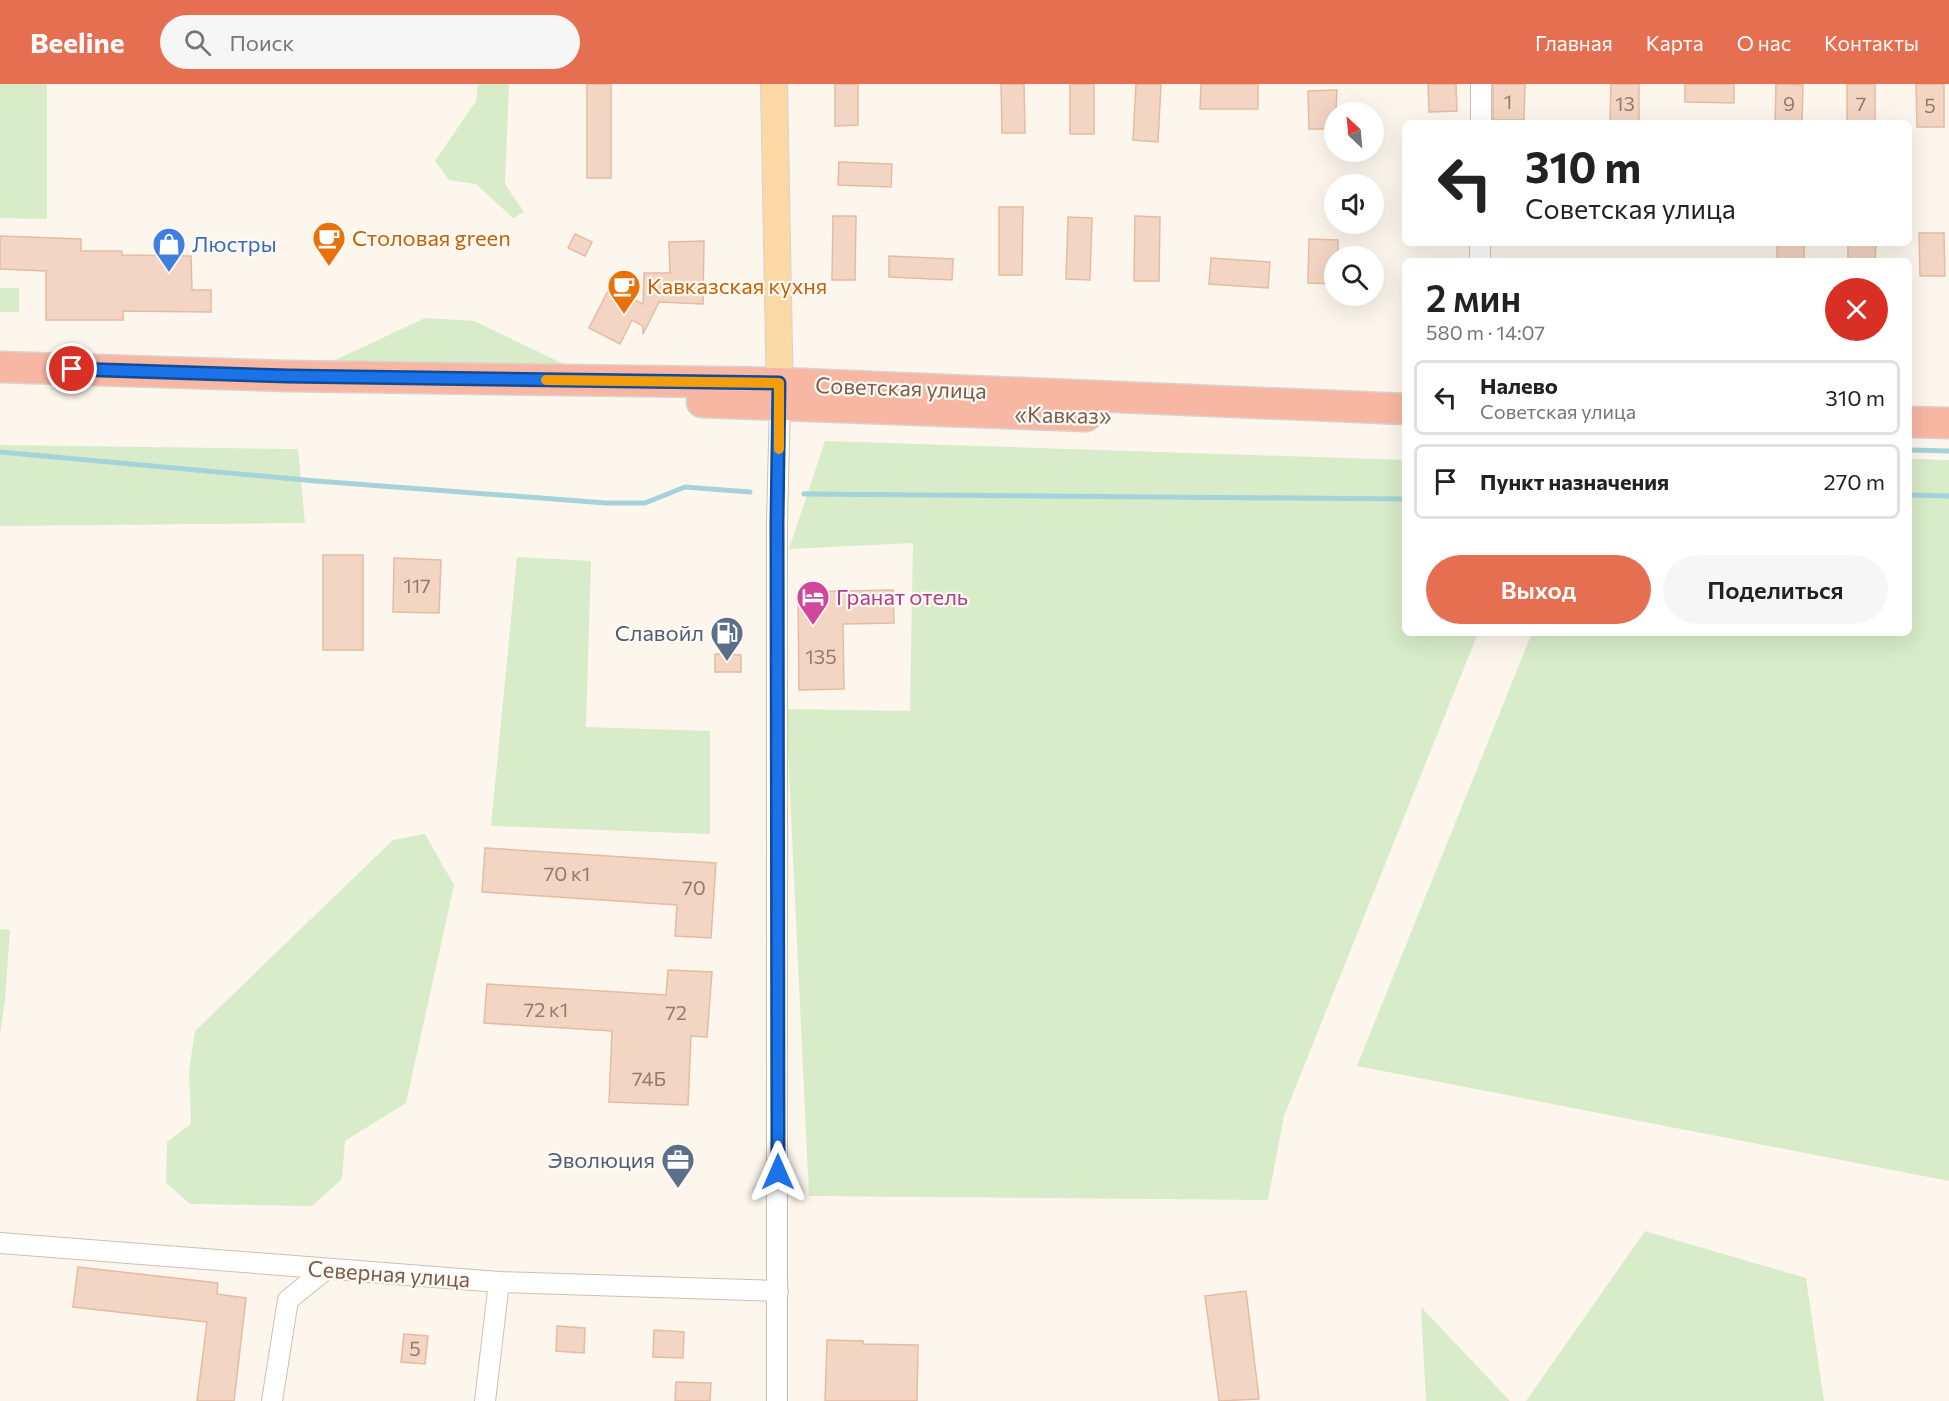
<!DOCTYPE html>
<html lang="ru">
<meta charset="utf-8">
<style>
body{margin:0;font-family:Commissioner,sans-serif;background:#f6f6f6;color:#222;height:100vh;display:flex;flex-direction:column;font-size:22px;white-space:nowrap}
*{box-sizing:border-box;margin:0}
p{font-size:20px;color:#767676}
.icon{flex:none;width:33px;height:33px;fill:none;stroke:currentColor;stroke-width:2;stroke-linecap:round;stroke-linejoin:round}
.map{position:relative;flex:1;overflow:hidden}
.panel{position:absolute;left:1402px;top:174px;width:510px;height:378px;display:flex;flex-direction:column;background:#fff;border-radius:9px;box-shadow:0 6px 24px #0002}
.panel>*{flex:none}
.guide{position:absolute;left:1402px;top:36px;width:510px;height:126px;border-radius:9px;box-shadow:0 6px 24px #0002;background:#fff;color:#222;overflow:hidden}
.needle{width:39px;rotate:334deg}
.tools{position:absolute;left:1324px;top:18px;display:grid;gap:12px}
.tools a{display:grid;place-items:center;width:60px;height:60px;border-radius:50%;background:#fff;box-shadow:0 6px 24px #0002;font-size:30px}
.pin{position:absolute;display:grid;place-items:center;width:51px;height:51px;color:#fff;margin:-26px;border:3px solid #fff;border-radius:50%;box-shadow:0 2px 6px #0007}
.me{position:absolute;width:66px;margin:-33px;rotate:0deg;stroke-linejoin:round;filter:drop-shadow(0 0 4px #0008)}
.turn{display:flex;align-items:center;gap:21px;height:126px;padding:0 24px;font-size:27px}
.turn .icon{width:78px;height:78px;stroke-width:2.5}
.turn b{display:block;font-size:42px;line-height:51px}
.round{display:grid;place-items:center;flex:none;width:63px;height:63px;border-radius:32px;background:#f6f6f6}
.overview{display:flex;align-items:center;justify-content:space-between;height:102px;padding:0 24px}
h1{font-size:36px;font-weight:600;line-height:45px}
.cta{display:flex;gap:12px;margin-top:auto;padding:12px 24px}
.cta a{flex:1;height:69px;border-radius:36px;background:#e76f51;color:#fff;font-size:24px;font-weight:600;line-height:69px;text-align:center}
.cta a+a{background:#f6f6f6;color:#222}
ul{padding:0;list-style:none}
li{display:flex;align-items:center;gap:18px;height:75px;margin:0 12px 9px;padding:0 12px;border:3px solid #e0e0e0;border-radius:9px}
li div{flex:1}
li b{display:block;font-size:22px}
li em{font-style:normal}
header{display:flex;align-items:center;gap:36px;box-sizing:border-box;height:84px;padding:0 30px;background:#e76f51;color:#fff}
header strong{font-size:28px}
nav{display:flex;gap:33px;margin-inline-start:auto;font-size:21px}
.search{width:420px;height:54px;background:#f6f6f6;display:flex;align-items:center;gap:15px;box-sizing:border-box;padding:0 21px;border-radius:33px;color:#767676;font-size:22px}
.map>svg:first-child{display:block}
</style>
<header>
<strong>Beeline</strong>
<div class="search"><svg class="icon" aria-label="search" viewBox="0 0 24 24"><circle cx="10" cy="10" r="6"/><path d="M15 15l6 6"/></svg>Поиск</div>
<nav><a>Главная</a><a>Карта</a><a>О нас</a><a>Контакты</a></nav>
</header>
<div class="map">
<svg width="1949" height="1317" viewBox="0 0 1949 1317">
<rect width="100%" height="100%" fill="#fdf6ec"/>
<g fill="#d8ecc9">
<polygon points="0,0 47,0 47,135 0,134"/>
<polygon points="478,0 509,0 505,100 524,128 513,134 476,100 449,96 435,77 476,17"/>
<rect x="0" y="204" width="19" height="24"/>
<polygon points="425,234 474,237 570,283 329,279"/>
<polygon points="825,357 1405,376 1406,549 1478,549 1284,1032 1268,1116 809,1112 786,625 910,627 913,459 789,465"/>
<polygon points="0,361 298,365 305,439 0,442"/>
<polygon points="1910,375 1949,376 1949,1097 1357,982 1532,549 1910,549"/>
<polygon points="517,473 591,477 586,643 710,647 710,750 491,742"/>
<polygon points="425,750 454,801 406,1019 345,1057 342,1095 312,1122 190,1120 166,1099 167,1058 191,1040 189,987 195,947 393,756"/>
<polygon points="0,845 10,846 5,916 0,951"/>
<polygon points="1645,1147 1806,1194 1824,1317 1526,1317"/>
<polygon points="1421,1223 1510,1317 1426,1317"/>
</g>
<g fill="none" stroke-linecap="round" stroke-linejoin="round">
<g stroke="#a5d3da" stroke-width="5">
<polyline points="1910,366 1949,367"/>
<polyline points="0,368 316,397 606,419 645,419 685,403 750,408"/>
<polyline points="804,410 1406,415"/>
<polyline points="1910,411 1949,412"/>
</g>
</g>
<g fill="#f3d5c3" stroke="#e6bba3" stroke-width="1.5">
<rect x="587" y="0" width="24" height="94"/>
<polygon points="835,0 858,0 858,41 835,42"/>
<polygon points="1001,0 1024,0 1025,49 1002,49"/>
<rect x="1070" y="0" width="24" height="50"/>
<polygon points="1136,0 1161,0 1158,58 1133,56"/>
<polygon points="1201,0 1258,0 1258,25 1200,25"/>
<polygon points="1428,0 1456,0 1457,27 1429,28"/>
<polygon points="1493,0 1525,0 1524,36 1493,36"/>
<polygon points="1611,0 1639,0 1639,39 1610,39"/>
<polygon points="1685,0 1734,0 1734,19 1685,18"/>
<polygon points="1776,0 1803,1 1802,39 1775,39"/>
<rect x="1847" y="0" width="28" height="39"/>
<polygon points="1916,0 1944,0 1944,43 1917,43"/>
<polygon points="1337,6 1335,45 1309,45 1308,7"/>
<polygon points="839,78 892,80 891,103 838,101"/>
<polygon points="999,123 1023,123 1022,191 999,191"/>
<polygon points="833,132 856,132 855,196 832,196"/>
<polygon points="1135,132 1160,133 1159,197 1134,197"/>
<polygon points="1068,133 1092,134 1090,196 1066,195"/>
<polygon points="1919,149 1944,149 1945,192 1920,192"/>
<polygon points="575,150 592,158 585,172 568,164"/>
<polygon points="0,152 81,155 81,167 122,167 122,171 191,172 192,206 211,206 211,228 123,227 123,236 46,236 46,187 0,185"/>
<polygon points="1309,155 1338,156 1338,172 1335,172 1335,200 1308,199"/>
<polygon points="704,157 703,220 659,218 643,250 643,242 632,236 620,260 589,244 610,203 643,220 644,189 670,189 669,158"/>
<rect x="1777" y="159" width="27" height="18"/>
<polygon points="1848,159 1876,159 1875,177 1848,177"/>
<polygon points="889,172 953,175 952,196 889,193"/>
<polygon points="1211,174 1270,178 1268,204 1209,200"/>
<rect x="323" y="471" width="40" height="95"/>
<polygon points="394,474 441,476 439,529 393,528"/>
<polygon points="893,506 894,539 843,540 844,605 799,606 798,508"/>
<polygon points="715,570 741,571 741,588 715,588"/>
<polygon points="485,764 716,779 711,854 675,852 677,821 482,808"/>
<polygon points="668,886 712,888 707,953 691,952 688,1021 609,1018 612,947 484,939 487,900 666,911"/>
<polygon points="78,1183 218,1199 217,1210 246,1214 234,1317 197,1317 207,1238 73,1223"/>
<polygon points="1246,1207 1259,1315 1219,1317 1205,1212"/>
<polygon points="557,1242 585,1244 584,1269 556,1267"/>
<polygon points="654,1246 684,1248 683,1274 653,1273"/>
<polygon points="404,1250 428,1252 425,1280 401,1278"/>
<polygon points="827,1256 863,1257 863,1260 918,1261 917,1317 825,1317"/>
<polygon points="676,1298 711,1299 710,1317 675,1317"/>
</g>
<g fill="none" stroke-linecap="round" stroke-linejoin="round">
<defs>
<g id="minor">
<polyline points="1481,39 1481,0"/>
<polyline points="1480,177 1480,159"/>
<polyline points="0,1159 499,1198 778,1207"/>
<polyline points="272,1317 288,1216 325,1186"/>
<polyline points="485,1317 499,1198"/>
<polyline points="777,1317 777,437 780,320"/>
</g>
<polyline id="major" points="774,0 780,318"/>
<g id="highway">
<polyline points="0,283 288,292 779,299 1406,325"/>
<polyline points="702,318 1086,332"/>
<polyline points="1910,338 1949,339"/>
</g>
</defs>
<use href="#minor" stroke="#d1beb0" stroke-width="22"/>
<use href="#major" stroke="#dad1cd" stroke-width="28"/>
<use href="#highway" stroke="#dad1cd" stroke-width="33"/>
<use href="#minor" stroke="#fff" stroke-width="20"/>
<use href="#major" stroke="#fbd9a5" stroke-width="26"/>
<use href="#highway" stroke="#f7b7a3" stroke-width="30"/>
</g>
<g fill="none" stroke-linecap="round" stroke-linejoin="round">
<defs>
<polyline id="route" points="72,285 288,292 779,299 777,437 778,1088"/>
</defs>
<use href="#route" stroke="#114b97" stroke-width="15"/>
<use href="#route" stroke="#1a73e8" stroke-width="10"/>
<polyline stroke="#f59e0b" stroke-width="10" points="546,296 779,299 779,365"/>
</g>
<defs>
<symbol id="cafe-pin" viewBox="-11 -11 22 30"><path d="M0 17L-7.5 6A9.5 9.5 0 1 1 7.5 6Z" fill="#e8710a" stroke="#fffaf3"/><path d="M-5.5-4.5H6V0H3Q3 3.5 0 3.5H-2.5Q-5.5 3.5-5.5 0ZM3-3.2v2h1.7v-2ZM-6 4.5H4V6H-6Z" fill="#fff"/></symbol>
<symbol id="shop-pin" viewBox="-11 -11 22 30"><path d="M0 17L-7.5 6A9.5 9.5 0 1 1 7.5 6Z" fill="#3f7fe0" stroke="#fffaf3"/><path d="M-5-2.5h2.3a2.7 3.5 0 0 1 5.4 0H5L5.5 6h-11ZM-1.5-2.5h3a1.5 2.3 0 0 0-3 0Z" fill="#fff"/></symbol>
<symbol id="hotel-pin" viewBox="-11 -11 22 30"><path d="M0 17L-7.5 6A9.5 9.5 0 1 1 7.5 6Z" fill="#d1479c" stroke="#fffaf3"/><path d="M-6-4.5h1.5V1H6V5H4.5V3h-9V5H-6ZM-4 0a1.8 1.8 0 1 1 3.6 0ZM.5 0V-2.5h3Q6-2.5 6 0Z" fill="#fff"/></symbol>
<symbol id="fuel-pin" viewBox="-11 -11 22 30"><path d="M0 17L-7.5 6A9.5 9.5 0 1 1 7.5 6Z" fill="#5c6f8a" stroke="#fffaf3"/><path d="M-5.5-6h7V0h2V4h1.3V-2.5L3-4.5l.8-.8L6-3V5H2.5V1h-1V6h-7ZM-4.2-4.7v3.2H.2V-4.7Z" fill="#fff"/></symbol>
<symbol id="office-pin" viewBox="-11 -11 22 30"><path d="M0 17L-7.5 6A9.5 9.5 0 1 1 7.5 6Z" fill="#5c6f8a" stroke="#fffaf3"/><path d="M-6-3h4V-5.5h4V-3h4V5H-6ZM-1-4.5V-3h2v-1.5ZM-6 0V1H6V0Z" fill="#fff"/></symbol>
</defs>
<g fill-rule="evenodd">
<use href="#cafe-pin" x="310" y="135" width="38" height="52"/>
<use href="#shop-pin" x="150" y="141" width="38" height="52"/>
<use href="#cafe-pin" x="605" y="183" width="38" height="52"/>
<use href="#hotel-pin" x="794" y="494" width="38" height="52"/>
<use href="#fuel-pin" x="708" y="530" width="38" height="52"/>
<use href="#office-pin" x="659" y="1057" width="38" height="52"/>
</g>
<g text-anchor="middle" stroke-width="4.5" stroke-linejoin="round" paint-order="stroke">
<g font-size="20" fill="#987a6a">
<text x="1508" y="25">1</text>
<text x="1625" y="27">13</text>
<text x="1789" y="27">9</text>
<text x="1861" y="27">7</text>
<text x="1930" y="29">5</text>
<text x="417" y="509">117</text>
<text x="821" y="580">135</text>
<text x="567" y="797">70 к1</text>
<text x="694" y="811">70</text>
<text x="546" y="933">72 к1</text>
<text x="676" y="936">72</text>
<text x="649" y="1002">74Б</text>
<text x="415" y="1272">5</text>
</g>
<g font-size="22" fill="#c56008" stroke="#fffaf3" text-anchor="start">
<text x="352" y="162">Столовая green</text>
<text x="647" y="210">Кавказская кухня</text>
</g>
<g font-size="22" fill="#366cbe" stroke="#fffaf3" text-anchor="start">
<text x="192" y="168">Люстры</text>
</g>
<g font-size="22" fill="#7a5c4d" stroke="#fffaf3">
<text transform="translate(901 304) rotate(2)" y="8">Советская улица</text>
<text transform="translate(1063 331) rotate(1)" y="8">«Кавказ»</text>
<text transform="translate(389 1190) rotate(4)" y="8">Северная улица</text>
</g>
<g font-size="22" fill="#b23c85" stroke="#fffaf3" text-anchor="start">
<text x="836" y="521">Гранат отель</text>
</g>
<g font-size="22" fill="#4e5e75" stroke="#fffaf3" text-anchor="end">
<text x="704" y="557">Славойл</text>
<text x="655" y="1084">Эволюция</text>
</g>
</g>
</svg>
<div class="tools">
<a><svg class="needle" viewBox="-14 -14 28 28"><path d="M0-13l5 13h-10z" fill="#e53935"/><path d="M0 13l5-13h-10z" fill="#767676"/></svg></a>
<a><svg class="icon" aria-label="sound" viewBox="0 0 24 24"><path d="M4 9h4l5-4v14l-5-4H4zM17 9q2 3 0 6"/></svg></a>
<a><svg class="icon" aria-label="search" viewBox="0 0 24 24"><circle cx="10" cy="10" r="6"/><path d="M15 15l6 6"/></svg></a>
</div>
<div class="pin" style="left:72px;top:285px;background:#d93025"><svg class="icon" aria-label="arrive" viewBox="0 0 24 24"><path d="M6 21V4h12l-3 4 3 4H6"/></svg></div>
<svg class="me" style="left:778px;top:1088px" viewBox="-20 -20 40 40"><path d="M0-17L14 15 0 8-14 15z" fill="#1a73e8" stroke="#fff" stroke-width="4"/></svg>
<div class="guide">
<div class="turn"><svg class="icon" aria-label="left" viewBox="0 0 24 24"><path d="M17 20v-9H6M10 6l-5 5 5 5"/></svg><div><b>310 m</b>Советская улица</div></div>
</div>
<section class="panel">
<div class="overview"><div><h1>2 мин</h1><p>580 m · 14:07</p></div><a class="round" style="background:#d93025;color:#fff"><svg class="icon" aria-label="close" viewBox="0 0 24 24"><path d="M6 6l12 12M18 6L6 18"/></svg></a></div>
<ul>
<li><svg class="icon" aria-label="left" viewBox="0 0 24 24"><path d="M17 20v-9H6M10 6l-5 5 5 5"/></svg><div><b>Налево</b><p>Советская улица</p></div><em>310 m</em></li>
<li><svg class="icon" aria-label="arrive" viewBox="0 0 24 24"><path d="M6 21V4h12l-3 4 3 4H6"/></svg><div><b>Пункт назначения</b></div><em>270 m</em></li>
</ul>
<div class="cta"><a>Выход</a><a>Поделиться</a></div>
</section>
</div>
